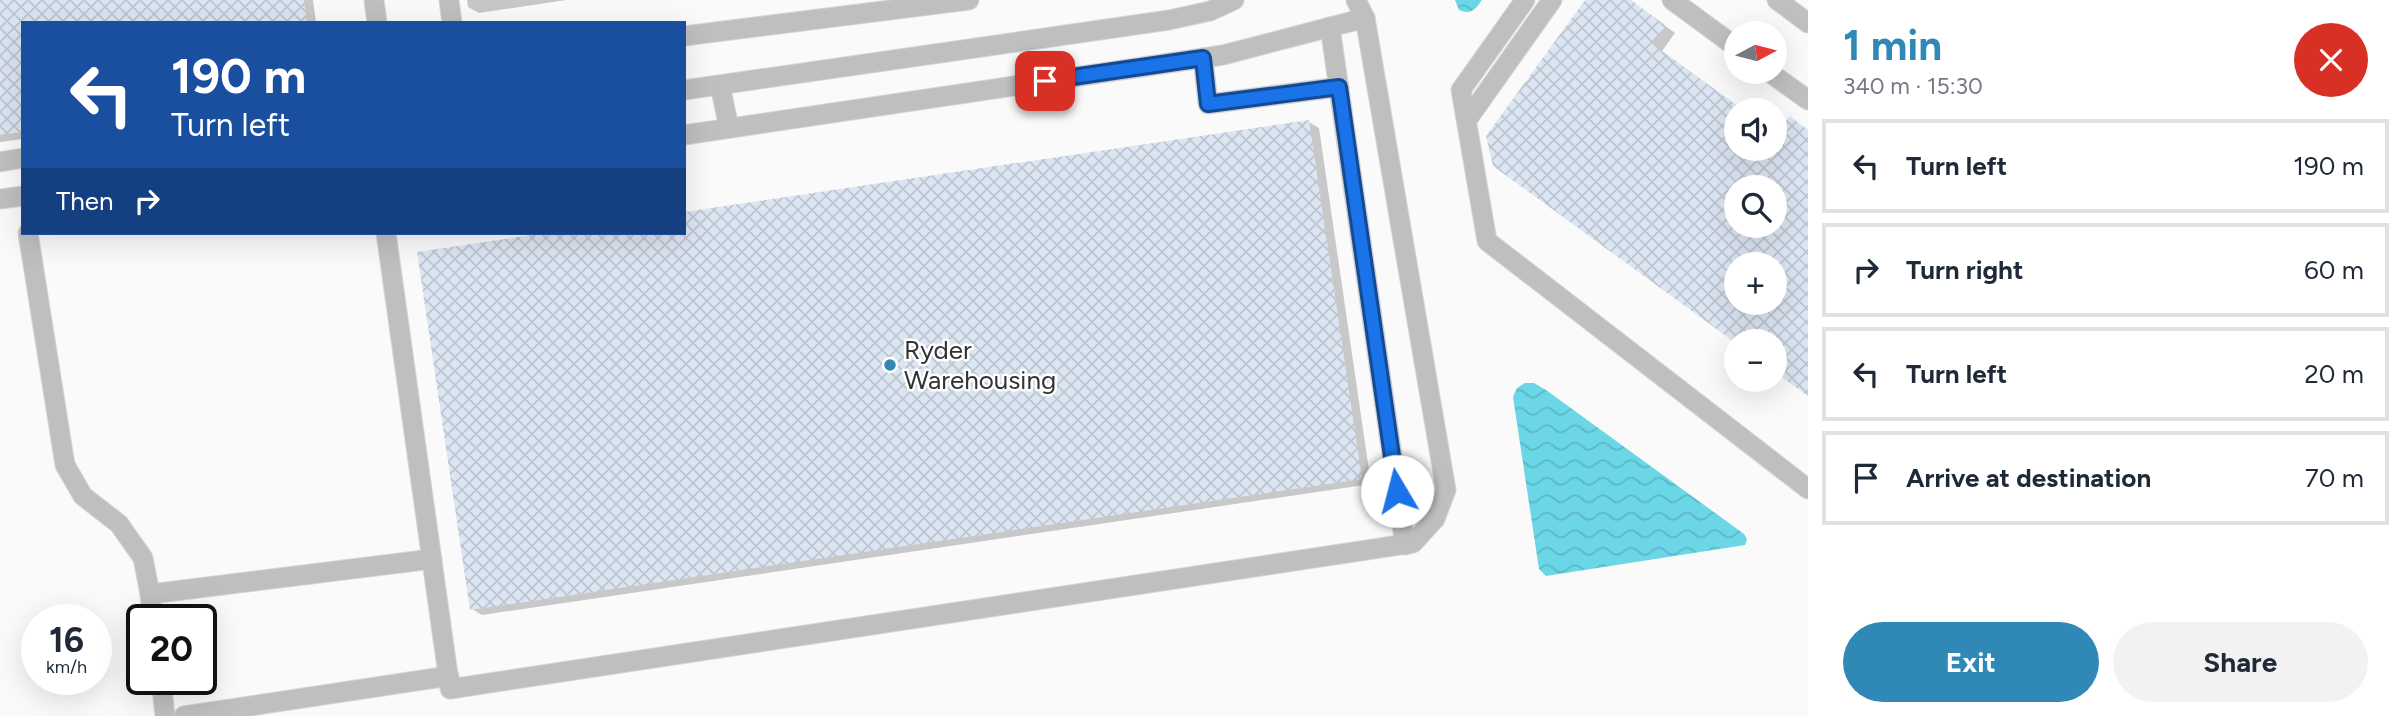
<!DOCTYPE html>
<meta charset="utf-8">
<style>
body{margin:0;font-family:Figtree,sans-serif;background:#f2f2f3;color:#1f2937;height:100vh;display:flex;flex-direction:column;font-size:26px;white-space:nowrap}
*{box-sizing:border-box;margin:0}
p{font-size:23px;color:#747a83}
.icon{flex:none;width:38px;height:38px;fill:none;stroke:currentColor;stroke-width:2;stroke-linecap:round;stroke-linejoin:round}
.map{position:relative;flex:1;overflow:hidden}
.drawer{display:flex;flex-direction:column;background:#fff;width:595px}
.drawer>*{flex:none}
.guide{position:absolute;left:21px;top:21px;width:665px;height:214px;border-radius:0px;box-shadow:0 7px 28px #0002;background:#1a4fa0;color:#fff;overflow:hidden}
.needle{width:46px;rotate:83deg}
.fabs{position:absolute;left:1724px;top:21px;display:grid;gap:14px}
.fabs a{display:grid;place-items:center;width:63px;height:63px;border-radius:50%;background:#fff;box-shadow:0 7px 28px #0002;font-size:35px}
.speed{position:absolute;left:21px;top:604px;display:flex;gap:14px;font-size:35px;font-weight:700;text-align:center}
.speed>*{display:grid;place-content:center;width:91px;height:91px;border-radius:50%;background:#fff;box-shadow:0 7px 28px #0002;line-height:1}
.speed small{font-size:18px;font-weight:400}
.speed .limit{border:4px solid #111;border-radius:10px;background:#fff;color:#111}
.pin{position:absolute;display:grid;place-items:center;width:60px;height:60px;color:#fff;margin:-30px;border-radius:14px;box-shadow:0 4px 10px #0006}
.me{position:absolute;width:77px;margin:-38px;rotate:352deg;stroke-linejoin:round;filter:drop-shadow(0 0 5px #0008)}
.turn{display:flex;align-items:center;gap:24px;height:147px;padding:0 35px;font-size:32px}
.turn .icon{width:91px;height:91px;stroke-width:2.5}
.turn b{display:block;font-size:49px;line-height:60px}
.then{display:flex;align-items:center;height:66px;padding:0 35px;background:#0003;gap:14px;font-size:26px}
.round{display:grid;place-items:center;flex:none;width:74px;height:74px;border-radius:37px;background:#f2f2f3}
.overview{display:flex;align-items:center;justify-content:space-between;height:119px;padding:0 35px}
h1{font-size:42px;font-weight:700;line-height:52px;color:#3088b6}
.button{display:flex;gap:14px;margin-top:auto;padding:14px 35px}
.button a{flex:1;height:80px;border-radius:42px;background:#3088b6;color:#fff;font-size:28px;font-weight:700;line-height:80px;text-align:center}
.button a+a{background:#f2f2f3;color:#1f2937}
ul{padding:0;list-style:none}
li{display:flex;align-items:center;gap:21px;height:94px;margin:0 14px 10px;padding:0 21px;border:4px solid #e0e1e3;border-radius:0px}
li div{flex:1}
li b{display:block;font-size:26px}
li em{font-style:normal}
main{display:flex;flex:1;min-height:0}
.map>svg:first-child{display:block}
</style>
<main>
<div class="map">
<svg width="1808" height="716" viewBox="0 0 1808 716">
<defs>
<pattern id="water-waves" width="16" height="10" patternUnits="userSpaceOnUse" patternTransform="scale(1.75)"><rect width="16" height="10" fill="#6ad6e6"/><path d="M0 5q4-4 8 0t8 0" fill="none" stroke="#5cb8c6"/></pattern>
<pattern id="building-cross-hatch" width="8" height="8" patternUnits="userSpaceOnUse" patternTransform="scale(1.75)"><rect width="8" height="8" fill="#dce5f2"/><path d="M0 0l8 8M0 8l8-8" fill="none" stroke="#bdc5d0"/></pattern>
</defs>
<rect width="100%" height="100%" fill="#fafafb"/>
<g fill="url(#water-waves)">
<path d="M1455 0H1482C1475 10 1471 15 1459 10Z"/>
<polygon points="1525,383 1534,383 1546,390 1744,534 1747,539 1745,545 1546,576 1539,569 1513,397 1517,388"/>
</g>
<g fill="#0003" fill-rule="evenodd">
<polygon points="0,0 313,0 316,23 23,23 23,139 0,142"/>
<polygon points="467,0 566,0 479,13 468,7"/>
<path d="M1587 0H1630L1675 33 1662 51 1743 110H1736V149H1774V134L1778 136 1801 125 1808 130V394L1774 341H1736L1494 165ZM1736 187H1774V226H1736ZM1736 264H1774V303H1736Z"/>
<polygon points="1309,122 1319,128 1371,484 482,615 472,609 419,253 557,233 684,233"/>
</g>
<g fill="url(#building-cross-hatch)" fill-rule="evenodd">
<polygon points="0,0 304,0 307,23 23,23 23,132 0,135"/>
<path d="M1585 0H1631L1666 26 1652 44 1736 105V149H1774V138L1790 116 1808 130V396L1774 372V341H1733L1493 166 1486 136ZM1736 187H1774V226H1736ZM1736 264H1774V303H1736Z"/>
<polygon points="1309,120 1362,479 470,610 417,252 545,233 684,233 684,212"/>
</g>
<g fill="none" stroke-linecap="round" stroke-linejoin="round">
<defs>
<g id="minor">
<polyline points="374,0 377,23"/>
<polyline points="449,0 452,23"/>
<polyline points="1525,0 1461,90 1487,241 1808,489"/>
<polyline points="1672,0 1736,47"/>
<polyline points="1777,0 1808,23"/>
<polyline points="1330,27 1405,545"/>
<polyline points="684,36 969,0"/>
<polyline points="1203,58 1208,104 1339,87"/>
<polyline points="1769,72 1808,100"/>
<polyline points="720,85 729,128"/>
<polyline points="684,90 1169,20 1210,11 1234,0"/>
<polyline points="1467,120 1552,0"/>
<polyline points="684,135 1223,55 1365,18"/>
<polyline points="0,162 23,158"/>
<polyline points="0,199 23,196"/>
<polyline points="28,233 65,465 83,496 119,524 143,558 150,594"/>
<polyline points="386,233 450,689 1413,543 1435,519 1446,490 1365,18 1356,0"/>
<polyline points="153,620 150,594 432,559"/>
<polyline points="161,679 165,716"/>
<polyline points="184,716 449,676"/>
</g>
</defs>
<use href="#minor" stroke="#d6d6d7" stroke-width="21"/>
<use href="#minor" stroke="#c0bfbf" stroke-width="19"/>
</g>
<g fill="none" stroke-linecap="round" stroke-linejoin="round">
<defs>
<polyline id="route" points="1045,81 1203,58 1208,104 1339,87 1397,491"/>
</defs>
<use href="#route" stroke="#114b97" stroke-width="18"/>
<use href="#route" stroke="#1a73e8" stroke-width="12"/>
</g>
<circle fill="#3088b6" stroke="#fff" stroke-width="2.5" cx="890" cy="365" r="7"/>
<g text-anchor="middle" stroke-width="5" stroke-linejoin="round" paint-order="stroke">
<g font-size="26" fill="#313232" stroke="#fff" text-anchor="start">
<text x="904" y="359">Ryder<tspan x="904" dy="30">Warehousing</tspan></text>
</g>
</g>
</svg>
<div class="fabs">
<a><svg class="needle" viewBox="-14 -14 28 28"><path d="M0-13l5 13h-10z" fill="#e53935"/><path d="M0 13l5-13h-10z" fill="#747a83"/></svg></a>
<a><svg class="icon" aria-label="sound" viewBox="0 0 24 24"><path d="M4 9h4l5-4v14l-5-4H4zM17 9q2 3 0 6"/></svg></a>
<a><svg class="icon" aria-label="search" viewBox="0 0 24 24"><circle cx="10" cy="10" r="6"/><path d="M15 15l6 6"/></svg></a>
<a>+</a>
<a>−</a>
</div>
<div class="speed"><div>16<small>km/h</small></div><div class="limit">20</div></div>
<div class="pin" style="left:1045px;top:81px;background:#d93025"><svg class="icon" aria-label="arrive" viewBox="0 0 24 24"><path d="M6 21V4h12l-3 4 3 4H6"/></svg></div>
<svg class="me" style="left:1397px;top:491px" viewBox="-20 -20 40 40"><circle r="19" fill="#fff"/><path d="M0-13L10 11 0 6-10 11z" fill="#1a73e8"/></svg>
<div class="guide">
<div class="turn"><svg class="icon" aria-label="left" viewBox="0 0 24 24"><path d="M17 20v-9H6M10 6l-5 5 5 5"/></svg><div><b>190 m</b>Turn left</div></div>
<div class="then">Then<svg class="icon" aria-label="right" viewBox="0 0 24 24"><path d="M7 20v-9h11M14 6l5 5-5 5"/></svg></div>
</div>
</div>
<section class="drawer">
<div class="overview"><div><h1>1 min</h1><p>340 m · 15:30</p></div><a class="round" style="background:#d93025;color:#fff"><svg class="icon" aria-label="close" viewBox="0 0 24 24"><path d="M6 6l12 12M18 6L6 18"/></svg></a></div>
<ul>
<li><svg class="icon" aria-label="left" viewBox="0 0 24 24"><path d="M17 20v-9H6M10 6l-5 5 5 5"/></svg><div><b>Turn left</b></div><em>190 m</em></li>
<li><svg class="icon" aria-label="right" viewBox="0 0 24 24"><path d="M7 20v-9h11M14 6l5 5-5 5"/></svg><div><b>Turn right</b></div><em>60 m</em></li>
<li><svg class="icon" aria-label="left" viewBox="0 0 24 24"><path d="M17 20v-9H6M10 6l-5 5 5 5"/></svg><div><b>Turn left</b></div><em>20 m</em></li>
<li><svg class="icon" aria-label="arrive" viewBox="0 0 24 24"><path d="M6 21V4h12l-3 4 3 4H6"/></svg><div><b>Arrive at destination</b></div><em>70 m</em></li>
</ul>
<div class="button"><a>Exit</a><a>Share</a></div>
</section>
</main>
